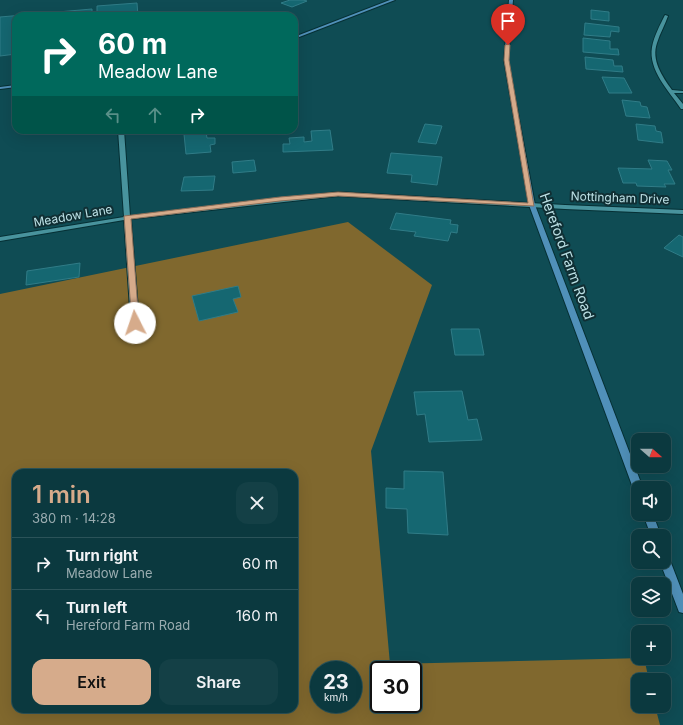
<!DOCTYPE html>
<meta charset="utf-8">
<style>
body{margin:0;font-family:Inter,sans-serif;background:#144046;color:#f1f3f6;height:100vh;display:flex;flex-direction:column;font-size:15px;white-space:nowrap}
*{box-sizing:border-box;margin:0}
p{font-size:13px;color:#9aacb0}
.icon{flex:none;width:22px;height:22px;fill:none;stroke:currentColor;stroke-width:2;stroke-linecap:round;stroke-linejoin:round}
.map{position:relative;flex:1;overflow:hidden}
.panel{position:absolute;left:12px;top:469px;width:286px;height:244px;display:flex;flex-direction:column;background:#0b393f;border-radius:12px;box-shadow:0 4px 16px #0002,0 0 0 1px #2b5359}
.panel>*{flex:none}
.banner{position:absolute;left:12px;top:12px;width:286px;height:122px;border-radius:12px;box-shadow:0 4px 16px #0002,0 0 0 1px #2b5359;background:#00695c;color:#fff;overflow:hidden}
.needle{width:26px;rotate:111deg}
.controls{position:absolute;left:631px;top:433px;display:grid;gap:8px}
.controls a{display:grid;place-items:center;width:40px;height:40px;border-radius:8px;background:#0b393f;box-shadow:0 4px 16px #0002,0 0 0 1px #2b5359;font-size:20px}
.speed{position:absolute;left:310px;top:661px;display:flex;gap:8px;font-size:20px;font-weight:700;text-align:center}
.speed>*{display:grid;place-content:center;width:52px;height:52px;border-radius:50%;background:#0b393f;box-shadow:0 4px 16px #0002,0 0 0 1px #2b5359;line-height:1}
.speed small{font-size:10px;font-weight:400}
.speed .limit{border:2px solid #111;border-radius:6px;background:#fff;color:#111}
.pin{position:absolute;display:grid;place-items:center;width:34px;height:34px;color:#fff;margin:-41px -17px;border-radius:50% 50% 50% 0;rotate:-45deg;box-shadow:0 0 4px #0007}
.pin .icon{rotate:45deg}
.me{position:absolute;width:44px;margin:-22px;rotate:356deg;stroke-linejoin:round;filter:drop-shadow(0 0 3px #0008)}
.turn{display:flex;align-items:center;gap:14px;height:84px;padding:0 20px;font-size:18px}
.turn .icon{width:52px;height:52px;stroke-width:2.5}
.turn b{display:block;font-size:28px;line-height:34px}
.lanes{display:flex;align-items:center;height:38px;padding:0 20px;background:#0003;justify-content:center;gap:20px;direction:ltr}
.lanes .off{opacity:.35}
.round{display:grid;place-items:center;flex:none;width:42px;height:42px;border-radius:12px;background:#144046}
.headline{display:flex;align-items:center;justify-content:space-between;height:68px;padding:0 20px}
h1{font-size:24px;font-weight:600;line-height:30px;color:#d6ab8b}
.cta{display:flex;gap:8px;margin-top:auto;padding:8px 20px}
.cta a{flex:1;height:46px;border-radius:12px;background:#d6ab8b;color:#111;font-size:16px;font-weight:600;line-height:46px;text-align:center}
.cta a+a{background:#144046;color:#f1f3f6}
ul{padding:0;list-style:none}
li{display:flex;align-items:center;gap:12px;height:52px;padding:0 20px;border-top:1px solid #2b5359}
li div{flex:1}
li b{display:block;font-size:15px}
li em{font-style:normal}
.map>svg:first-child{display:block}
</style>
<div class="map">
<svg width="683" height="725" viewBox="0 0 683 725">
<rect width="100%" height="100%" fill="#0f4c54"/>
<path fill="#80682e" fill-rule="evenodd" d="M348 222 432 285 371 451 390 664 644 658 649 680H638V706H655L660 725H0V294ZM16 473H294V709H16ZM319 670H353V704H319ZM379 670H413V704H379Z"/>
<g fill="#156771" stroke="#307c87">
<polygon points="290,0 303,0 307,1 292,7 281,3"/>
<polygon points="137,3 138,16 97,16 97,6"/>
<polygon points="92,9 92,16 16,16 16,54 0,56 0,17"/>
<polygon points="591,10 609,12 609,21 591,19"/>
<polygon points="585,23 619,27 619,32 611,31 610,37 584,35"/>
<polygon points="583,38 610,41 610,49 618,49 619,55 583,52"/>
<polygon points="585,57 613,60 614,66 622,66 623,72 586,69"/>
<polygon points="602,77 624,78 632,93 609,93"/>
<polygon points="622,100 640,102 641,106 647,107 650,118 626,116"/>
<polygon points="425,124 442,126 436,144 418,142"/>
<polygon points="636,124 655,126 656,131 661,132 663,143 638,140"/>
<polygon points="330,130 333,150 283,152 283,144 290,144 289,138 304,137 304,142 312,141 311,131"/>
<polygon points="206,132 207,138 215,138 215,144 210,145 211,152 186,154 184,134"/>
<polygon points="391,153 442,157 437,185 411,182 412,175 387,173"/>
<polygon points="254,160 256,171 233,173 232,162"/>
<polygon points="648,160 667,161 672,170 668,170 675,184 664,184 666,187 637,186 636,183 623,183 618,168 652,169"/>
<polygon points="215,176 213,190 181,191 184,177"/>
<polygon points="396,213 451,220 450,224 458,225 457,233 451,232 448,241 414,236 416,232 390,229"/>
<polygon points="679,235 683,237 683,257 664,248"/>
<polygon points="80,263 79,277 26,285 27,271"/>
<polygon points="238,286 241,297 233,299 238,312 199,321 192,296"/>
<polygon points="451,329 479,329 484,355 455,355"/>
<polygon points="462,391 468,420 477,419 482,440 429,442 425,414 417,415 414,392"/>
<polygon points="404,471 443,472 448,535 408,533 407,509 386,508 386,488 404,489"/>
</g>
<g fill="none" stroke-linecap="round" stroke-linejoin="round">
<defs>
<g id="street">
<path d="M665 15 668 16C665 25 660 33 657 43 651 60 662 76 672 90L683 91V93H674L683 104V109H681C669 91 648 70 652 47 654 36 660 25 665 15Z"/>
<polygon points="118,130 124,130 130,216 338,192 565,205 683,210 683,214 565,209 338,196 131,219 139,323 135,326 131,323 124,220 0,241 0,237 124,217"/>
</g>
<g id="secondary">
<polygon points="390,0 395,0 294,39 294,37"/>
<polygon points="509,0 513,0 508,60 535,205 643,488 638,488 638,492 635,491 633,488 529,205 504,60"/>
<polygon points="16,85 16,87 0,89 0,87"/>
<polygon points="643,514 653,514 661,536 651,536"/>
<polygon points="664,553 668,555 683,594 683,613 679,612 660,562 664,562"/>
</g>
</defs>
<use href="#street" stroke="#063035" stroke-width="2"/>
<use href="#secondary" stroke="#063035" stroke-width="2"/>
<use href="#street" fill="#48939d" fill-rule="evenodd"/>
<use href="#secondary" fill="#5090b9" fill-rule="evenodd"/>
</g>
<polygon fill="#d6ab8b" stroke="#8b6f5a" points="508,44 510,45 509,60 534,206 338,196 280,201 131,219 139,323 138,325 132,325 124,216 280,197 338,192 528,203 504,60 505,45"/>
<g text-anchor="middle" stroke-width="4" stroke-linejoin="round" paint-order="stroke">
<g font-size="12" fill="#bce0e5" stroke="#102f34">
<text transform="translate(620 198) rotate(2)" y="4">Nottingham Drive</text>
<text transform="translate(73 216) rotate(-10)" y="4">Meadow Lane</text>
</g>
<g font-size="14" fill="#bce0e5" stroke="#102f34">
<text transform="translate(567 256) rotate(70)" y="5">Hereford Farm Road</text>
</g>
</g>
</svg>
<div class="controls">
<a><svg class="needle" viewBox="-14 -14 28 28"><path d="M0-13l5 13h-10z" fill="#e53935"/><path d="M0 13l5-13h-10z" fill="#9aacb0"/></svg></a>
<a><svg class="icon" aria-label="sound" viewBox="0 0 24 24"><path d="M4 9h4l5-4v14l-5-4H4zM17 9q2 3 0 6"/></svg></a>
<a><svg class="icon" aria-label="search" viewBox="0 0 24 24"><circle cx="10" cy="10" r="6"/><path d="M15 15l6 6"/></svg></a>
<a><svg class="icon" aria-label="layers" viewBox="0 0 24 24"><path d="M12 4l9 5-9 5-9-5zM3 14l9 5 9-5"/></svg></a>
<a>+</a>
<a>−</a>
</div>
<div class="speed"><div>23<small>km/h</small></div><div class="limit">30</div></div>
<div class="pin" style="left:508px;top:45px;background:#d93025"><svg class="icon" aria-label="arrive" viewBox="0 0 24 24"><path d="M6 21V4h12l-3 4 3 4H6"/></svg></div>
<svg class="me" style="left:135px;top:323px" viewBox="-20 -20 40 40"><circle r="19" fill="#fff"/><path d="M0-13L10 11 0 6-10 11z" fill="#d6ab8b"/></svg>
<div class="banner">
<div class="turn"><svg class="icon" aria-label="right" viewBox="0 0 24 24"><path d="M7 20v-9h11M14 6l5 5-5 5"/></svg><div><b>60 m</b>Meadow Lane</div></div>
<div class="lanes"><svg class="icon off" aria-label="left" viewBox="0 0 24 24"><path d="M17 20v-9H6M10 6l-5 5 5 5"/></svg><svg class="icon off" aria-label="ahead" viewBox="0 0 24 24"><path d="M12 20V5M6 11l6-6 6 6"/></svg><svg class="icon" aria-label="right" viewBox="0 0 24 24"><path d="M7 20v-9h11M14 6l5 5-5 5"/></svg></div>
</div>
<section class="panel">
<div class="headline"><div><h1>1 min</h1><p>380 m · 14:28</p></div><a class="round"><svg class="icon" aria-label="close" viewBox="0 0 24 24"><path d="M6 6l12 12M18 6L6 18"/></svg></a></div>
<ul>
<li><svg class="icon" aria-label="right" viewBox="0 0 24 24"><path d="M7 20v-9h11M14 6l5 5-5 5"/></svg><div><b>Turn right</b><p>Meadow Lane</p></div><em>60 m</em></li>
<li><svg class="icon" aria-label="left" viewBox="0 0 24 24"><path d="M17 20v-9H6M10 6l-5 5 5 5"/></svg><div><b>Turn left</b><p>Hereford Farm Road</p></div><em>160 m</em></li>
</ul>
<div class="cta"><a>Exit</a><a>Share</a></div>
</section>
</div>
